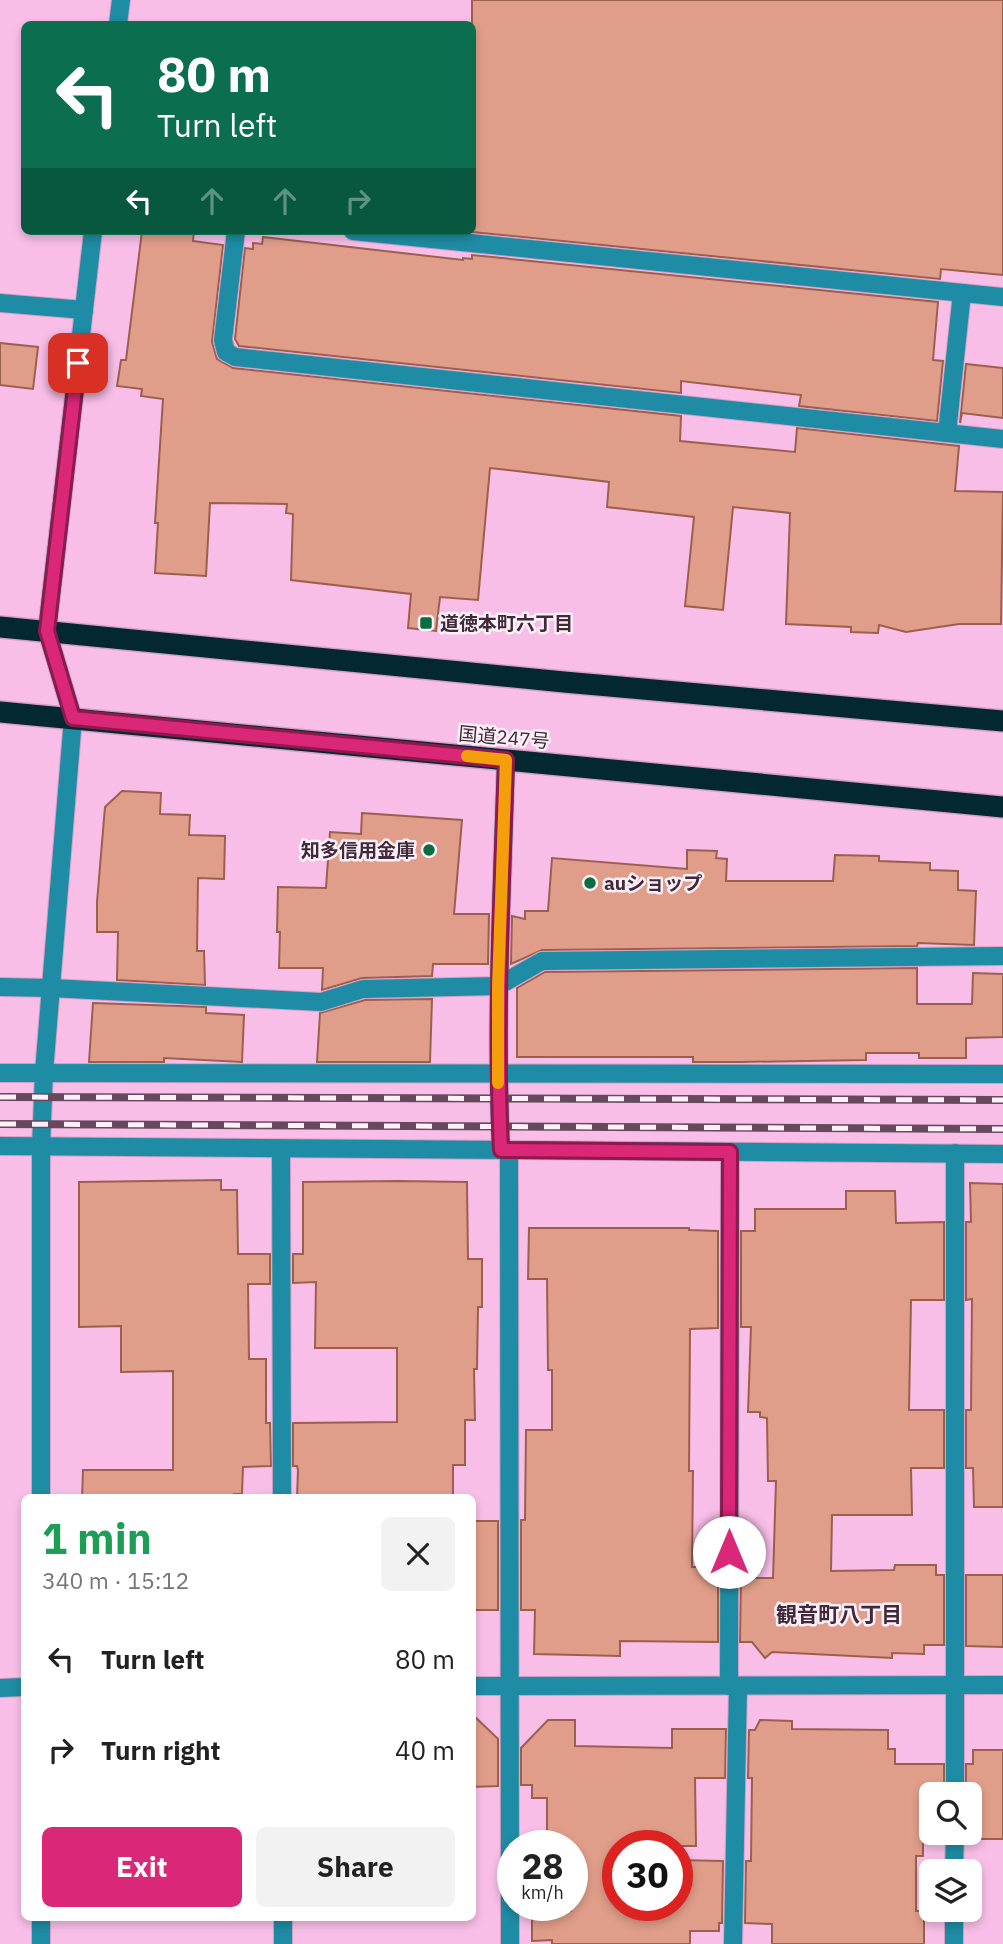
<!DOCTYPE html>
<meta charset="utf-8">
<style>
body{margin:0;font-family:"IBM Plex Sans","Noto Sans JP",sans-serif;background:#f2f2f2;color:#222;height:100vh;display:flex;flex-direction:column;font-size:26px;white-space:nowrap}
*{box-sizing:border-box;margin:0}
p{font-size:23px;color:#767676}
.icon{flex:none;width:38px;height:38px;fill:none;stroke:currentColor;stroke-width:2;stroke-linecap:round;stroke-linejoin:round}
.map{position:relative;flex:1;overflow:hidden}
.details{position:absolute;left:21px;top:1494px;width:455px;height:427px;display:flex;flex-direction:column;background:#fff;border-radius:10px;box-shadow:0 4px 10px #0003}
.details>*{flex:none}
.banner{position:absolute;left:21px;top:21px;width:455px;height:214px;border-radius:10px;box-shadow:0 4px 10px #0003;background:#0b6e4f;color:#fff;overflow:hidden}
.fabs{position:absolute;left:919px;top:1782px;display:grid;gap:14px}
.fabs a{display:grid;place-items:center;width:63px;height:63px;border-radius:10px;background:#fff;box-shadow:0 4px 10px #0003;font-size:35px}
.speed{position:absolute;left:497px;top:1830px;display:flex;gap:14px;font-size:35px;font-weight:700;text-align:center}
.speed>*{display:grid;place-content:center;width:91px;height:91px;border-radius:50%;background:#fff;box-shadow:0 4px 10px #0003;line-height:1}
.speed small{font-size:18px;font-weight:400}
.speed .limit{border:10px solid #d22;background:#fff;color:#111}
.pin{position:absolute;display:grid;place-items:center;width:60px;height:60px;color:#fff;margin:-30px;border-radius:14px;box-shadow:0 4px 10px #0006}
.me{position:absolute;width:77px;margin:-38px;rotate:0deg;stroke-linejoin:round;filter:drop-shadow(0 0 5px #0008)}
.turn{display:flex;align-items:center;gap:24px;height:147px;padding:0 21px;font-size:32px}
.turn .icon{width:91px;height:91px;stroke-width:2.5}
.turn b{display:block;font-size:49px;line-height:60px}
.lanes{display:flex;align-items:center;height:66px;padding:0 21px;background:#0003;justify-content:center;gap:35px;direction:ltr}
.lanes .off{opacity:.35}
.round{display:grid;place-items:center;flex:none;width:74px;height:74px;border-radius:10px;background:#f2f2f2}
.headline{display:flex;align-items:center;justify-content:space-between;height:119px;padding:0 21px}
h1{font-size:42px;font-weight:700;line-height:52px;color:#1e9e55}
.button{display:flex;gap:14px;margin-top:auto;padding:14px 21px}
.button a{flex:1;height:80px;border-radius:10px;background:#db2777;color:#fff;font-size:28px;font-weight:700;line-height:80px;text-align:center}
.button a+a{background:#f2f2f2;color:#222}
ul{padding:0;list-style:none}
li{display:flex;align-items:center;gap:21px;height:91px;padding:0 21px}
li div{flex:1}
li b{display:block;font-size:26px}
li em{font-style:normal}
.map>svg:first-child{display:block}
</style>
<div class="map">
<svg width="1003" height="1944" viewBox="0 0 1003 1944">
<rect width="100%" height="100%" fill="#f8bee7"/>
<g fill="#e09e8a" stroke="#9c5f4d" stroke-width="2">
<polygon points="472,0 1003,0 1003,275 941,269 940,279 472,232"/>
<polygon points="142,231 194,231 193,241 223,245 212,342 217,359 233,368 681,416 680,441 795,452 797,428 959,446 955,491 1003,492 1001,624 959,624 906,632 879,625 878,633 851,632 851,627 786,624 790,513 733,507 723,610 685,606 694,517 607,507 609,482 490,468 478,600 440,597 436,631 408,628 411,594 291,580 293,514 286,513 287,504 210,503 206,576 155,573 158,523 155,523 163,399 141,396 142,389 117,386 121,360 126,360"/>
<polygon points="263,237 463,260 463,258 472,259 472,255 938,302 933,360 943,361 937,421 799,406 801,395 681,381 681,393 239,346 235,339 245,248 253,249 253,243 262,244"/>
<polygon points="0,343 38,347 33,389 0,385"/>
<polygon points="966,364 1003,368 1003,418 962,413 960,423"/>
<polygon points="122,791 161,793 160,814 190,815 189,835 225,836 224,879 198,878 197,951 204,951 205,985 117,980 118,932 97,932 97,902 105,807"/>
<polygon points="362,813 462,820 454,914 489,914 488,964 433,964 432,976 362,978 322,990 323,968 279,968 280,932 277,932 278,887 326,888 330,832 361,834"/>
<polygon points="687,850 717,851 716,858 727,859 726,881 833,881 835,855 879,856 879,861 930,863 930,870 958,871 958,890 976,891 974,945 918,943 917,946 542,950 511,964 512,916 525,919 525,911 548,911 552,858 687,869"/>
<polygon points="917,968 917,1004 972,1004 973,973 1003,974 1003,1037 966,1038 966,1058 919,1058 919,1053 866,1053 866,1060 740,1062 693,1062 693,1057 517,1057 517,988 545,972"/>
<polygon points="432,999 430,1062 317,1062 320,1013 365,1000"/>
<polygon points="93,1003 206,1007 206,1013 244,1015 242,1062 164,1058 164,1062 89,1062"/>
<polygon points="221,1180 221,1190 237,1190 238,1254 270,1254 270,1284 248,1284 249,1359 266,1359 266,1423 270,1423 271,1466 243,1467 242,1494 234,1494 234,1498 82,1498 83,1470 173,1470 173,1371 121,1372 121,1326 79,1327 79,1182"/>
<polygon points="399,1181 467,1182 468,1259 482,1259 482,1307 478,1307 477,1369 474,1369 475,1420 465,1420 465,1465 453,1465 453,1498 297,1498 298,1470 297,1466 293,1466 293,1423 397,1422 397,1348 315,1348 316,1282 293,1283 293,1254 303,1254 303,1182"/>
<polygon points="970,1183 1003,1184 1003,1507 974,1507 973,1468 966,1468 966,1410 971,1410 972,1299 966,1300 966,1222 971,1222"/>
<polygon points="846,1191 895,1191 896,1223 944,1222 944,1300 911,1300 909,1410 944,1410 944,1468 911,1468 912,1515 832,1515 831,1571 894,1570 895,1565 936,1565 936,1575 944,1575 944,1645 924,1645 924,1654 892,1653 892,1658 772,1652 765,1658 752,1642 740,1642 741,1578 773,1578 776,1481 768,1481 767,1418 760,1417 760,1412 748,1412 751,1327 741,1327 741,1231 755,1231 755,1209 846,1209"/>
<polygon points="529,1228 689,1228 689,1230 718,1231 718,1328 690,1329 689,1471 693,1471 692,1567 716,1567 715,1578 718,1578 718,1642 620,1641 620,1656 534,1654 535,1610 521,1610 521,1520 525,1520 526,1430 552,1430 552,1370 548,1370 547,1279 528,1279"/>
<rect x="472" y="1521" width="26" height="89"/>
<polygon points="966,1575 1003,1575 1003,1647 966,1646"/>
<polygon points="472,1714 498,1739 498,1786 472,1787"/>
<polygon points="548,1720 575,1720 575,1746 672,1748 672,1729 726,1729 725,1778 695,1778 696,1846 618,1846 617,1906 677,1906 677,1860 723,1861 722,1923 719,1923 719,1931 690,1931 690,1944 552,1944 552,1940 532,1941 532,1911 571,1911 572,1906 572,1846 547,1846 547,1798 532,1798 532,1785 521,1785 521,1748"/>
<polygon points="760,1720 792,1721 792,1729 888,1730 888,1749 895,1749 895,1764 944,1764 944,1794 931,1794 931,1832 944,1832 943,1838 923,1838 923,1856 916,1856 916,1911 924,1911 924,1944 772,1944 772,1924 745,1923 746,1861 751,1861 752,1778 748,1778 749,1730 755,1730"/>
<polygon points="973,1750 1003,1750 1003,1839 966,1839 966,1832 970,1832 970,1794 966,1794 966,1764 973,1764"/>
</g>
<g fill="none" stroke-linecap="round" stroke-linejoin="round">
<defs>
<g id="minor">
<polyline points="118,24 121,0"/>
<polyline points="236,231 223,340 226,352 235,357 1003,439"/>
<polyline points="353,231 1003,297"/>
<polyline points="0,303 84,310"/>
<polyline points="947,433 962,293"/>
<polyline points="0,987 51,988 321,1002 363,989 498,986 542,961 1003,956"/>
<polyline points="0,1073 1003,1074"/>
<polyline points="0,1146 1003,1154"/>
<polyline points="281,1149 282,1498"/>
<path d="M501 1150C495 1020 502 890 506 760"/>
<polyline points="509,1150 510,1944"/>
<polyline points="41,1498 41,1147 44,1072 73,718 47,631 93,231"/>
<polyline points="472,1686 1003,1685"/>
<polyline points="729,1686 730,1152"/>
<polyline points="0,1688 24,1687"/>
<polyline points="955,1794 955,1153"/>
<polyline points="954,1871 955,1832"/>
<polyline points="41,1918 41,1944"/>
<polyline points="283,1918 283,1944"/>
<polyline points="733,1944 738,1686"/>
<polyline points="954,1944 954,1909"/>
</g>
<g id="highway">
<polyline points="0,627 564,682 1003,721"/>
<polyline points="0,712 1003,807"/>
</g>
</defs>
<use href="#minor" stroke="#d3a0c4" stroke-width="20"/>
<use href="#highway" stroke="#d3a0c4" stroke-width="24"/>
<use href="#minor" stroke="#1e8ca4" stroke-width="18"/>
<use href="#highway" stroke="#032831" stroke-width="21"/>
<defs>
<g id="rail">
<polyline points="0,1097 1003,1100"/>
<polyline points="0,1124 1003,1129"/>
</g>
</defs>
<use href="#rail" stroke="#67495e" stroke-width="8"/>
<use href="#rail" stroke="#fcf0f8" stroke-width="5" stroke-dasharray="16" stroke-linecap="butt"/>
</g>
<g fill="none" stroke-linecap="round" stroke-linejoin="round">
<defs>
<path id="route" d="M78 363 47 631 73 718 506 760C502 890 495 1020 501 1150L730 1152 729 1552"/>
</defs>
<use href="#route" stroke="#8e194d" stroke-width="18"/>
<use href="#route" stroke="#db2777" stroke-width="12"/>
<polyline stroke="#f59e0b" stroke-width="12" points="467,756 506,760 498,986 498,1083"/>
</g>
<g fill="#0a6c41" stroke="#fcf0f8" stroke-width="2.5">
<rect x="419" y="616" width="14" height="14" rx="3.5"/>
<circle cx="429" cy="850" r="7"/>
<circle cx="590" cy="883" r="7"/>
</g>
<g text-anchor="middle" stroke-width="5" stroke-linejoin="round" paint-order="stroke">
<g font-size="19" font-weight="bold" fill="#402939" stroke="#fcf0f8" text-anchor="start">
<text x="440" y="630">道徳本町六丁目</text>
<text x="415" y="857" text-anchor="end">知多信用金庫</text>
<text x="604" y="890">auショップ</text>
</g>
<g font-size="19" fill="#402939" stroke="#fcf0f8">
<text transform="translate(504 737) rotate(5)" y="7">国道247号</text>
</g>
<g font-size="21" font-weight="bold" fill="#402939" stroke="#fcf0f8">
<text x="839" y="1622">観音町八丁目</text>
</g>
</g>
</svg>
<div class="fabs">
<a><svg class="icon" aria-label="search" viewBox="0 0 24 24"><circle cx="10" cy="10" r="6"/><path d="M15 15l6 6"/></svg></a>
<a><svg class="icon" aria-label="layers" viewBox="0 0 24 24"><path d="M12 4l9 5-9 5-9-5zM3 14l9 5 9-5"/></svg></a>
</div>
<div class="speed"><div>28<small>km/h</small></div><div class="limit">30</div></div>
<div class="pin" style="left:78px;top:363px;background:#d93025"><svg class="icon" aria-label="arrive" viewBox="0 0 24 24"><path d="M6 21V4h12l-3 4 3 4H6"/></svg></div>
<svg class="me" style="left:729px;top:1552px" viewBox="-20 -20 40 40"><circle r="19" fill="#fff"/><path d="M0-13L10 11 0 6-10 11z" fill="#db2777"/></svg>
<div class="banner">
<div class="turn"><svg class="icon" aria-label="left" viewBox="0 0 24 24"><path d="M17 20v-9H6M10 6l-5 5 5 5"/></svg><div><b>80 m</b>Turn left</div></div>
<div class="lanes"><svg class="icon" aria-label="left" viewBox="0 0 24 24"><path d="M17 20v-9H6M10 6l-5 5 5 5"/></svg><svg class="icon off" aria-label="ahead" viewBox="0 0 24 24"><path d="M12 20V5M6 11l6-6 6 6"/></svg><svg class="icon off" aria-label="ahead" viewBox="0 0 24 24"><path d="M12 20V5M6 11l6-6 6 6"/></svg><svg class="icon off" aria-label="right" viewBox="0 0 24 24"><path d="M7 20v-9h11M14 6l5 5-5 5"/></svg></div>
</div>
<section class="details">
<div class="headline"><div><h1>1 min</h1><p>340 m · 15:12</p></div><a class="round"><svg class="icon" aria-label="close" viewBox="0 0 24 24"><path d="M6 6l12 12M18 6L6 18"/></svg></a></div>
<ul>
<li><svg class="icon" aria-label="left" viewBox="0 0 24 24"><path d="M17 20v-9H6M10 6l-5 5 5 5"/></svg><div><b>Turn left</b></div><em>80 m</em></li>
<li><svg class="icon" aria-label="right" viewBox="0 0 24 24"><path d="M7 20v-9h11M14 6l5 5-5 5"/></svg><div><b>Turn right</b></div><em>40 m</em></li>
</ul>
<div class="button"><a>Exit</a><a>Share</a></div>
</section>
</div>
